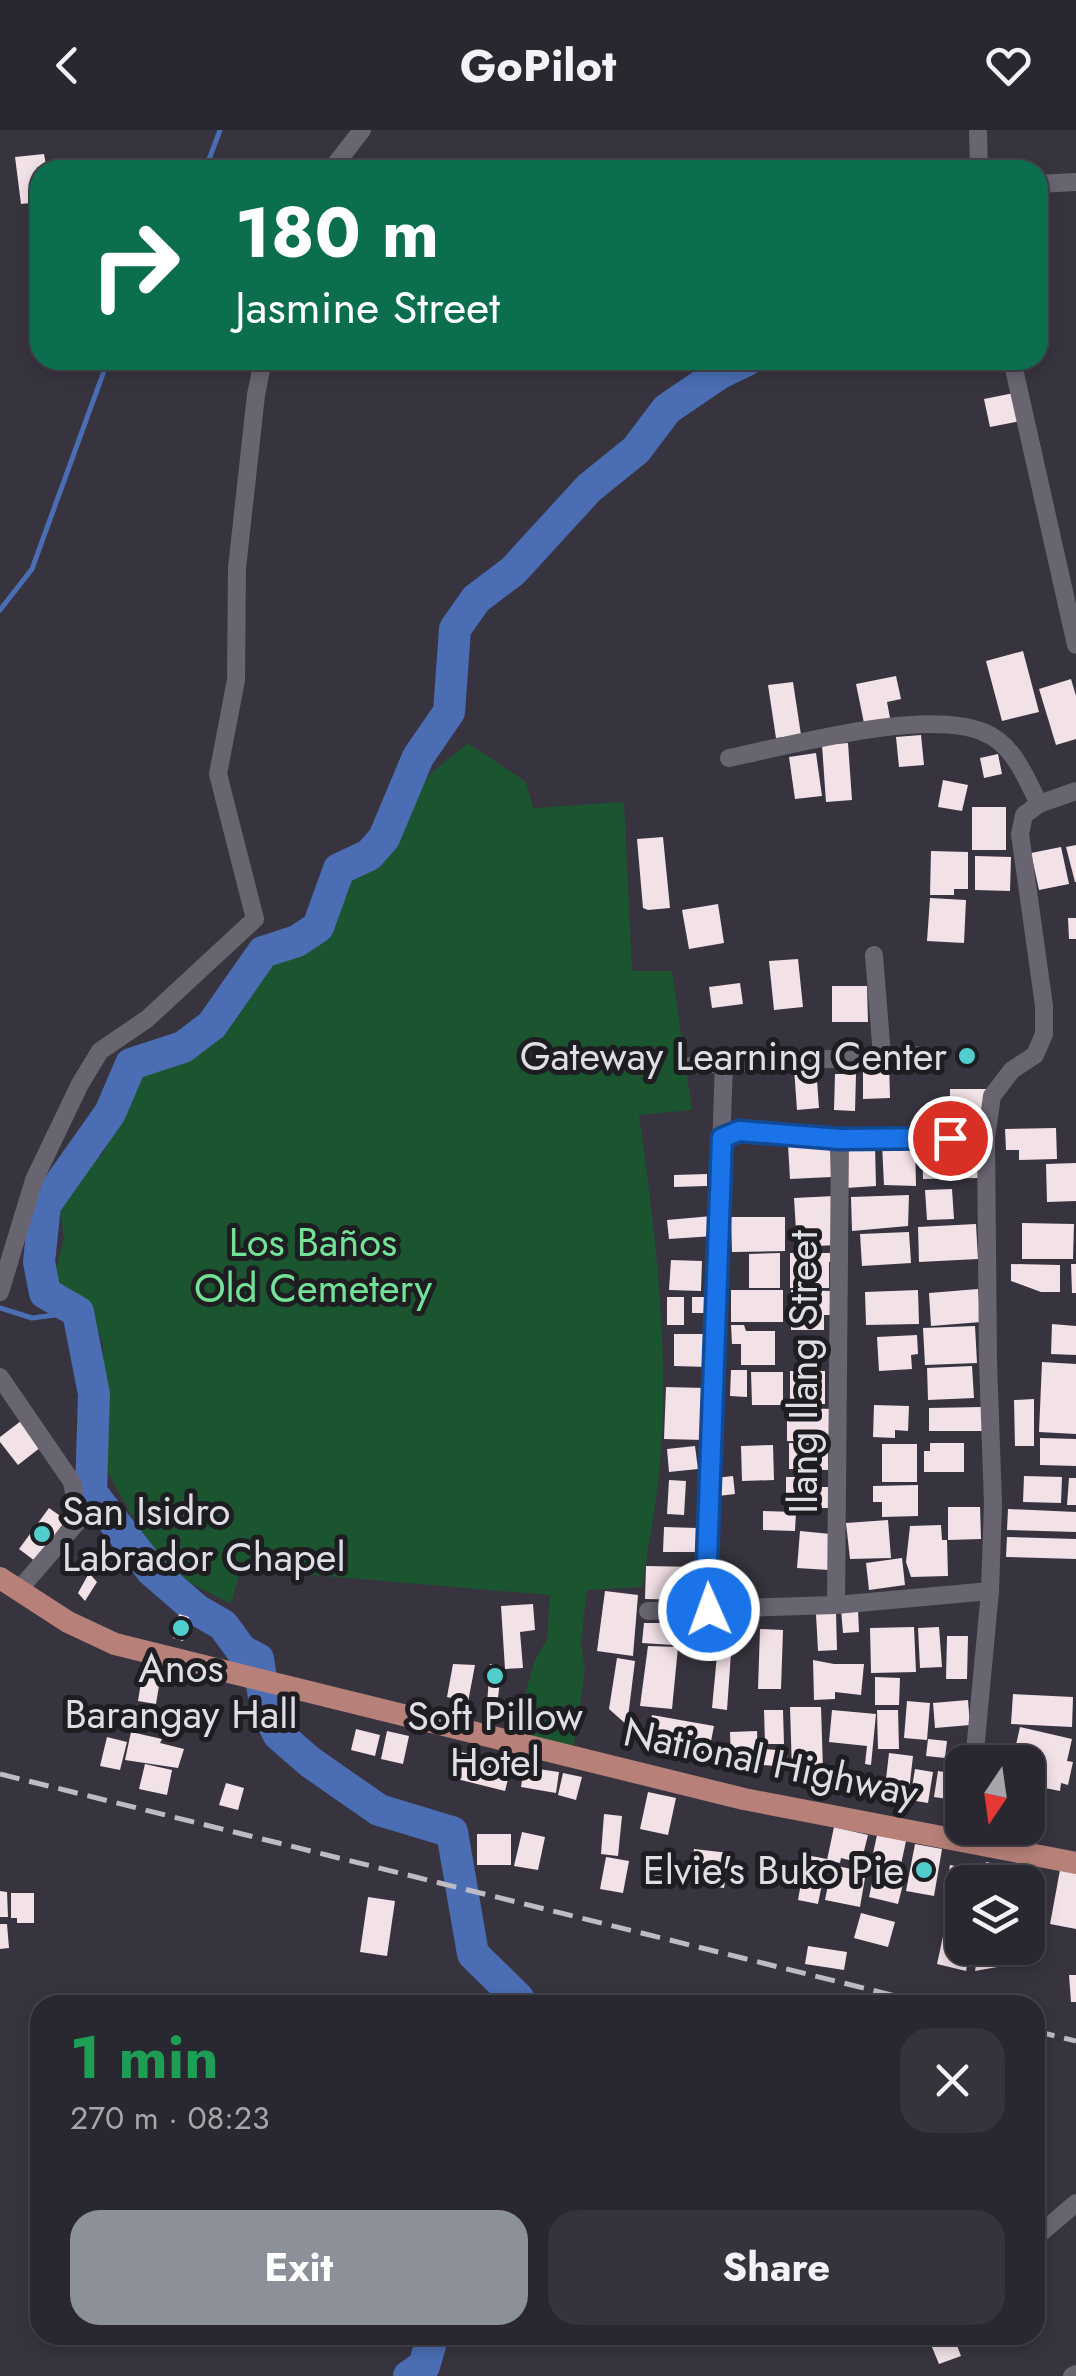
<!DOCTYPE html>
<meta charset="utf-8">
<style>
body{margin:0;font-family:Jost,sans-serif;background:#35333b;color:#f1f3f6;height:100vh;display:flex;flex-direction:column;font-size:38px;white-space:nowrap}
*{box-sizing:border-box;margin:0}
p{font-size:32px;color:#a5a5aa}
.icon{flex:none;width:55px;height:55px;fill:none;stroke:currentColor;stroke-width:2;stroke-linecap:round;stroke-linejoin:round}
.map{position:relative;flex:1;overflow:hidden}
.drawer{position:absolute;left:30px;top:1865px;width:1015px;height:350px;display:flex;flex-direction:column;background:#29272f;border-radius:30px;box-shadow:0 5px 15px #0003,0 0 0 2px #45444b}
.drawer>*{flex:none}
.hud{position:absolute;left:30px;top:30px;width:1018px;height:210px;border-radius:30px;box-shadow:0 5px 15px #0003,0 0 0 2px #45444b;background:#0b6e4f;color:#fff;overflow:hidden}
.needle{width:65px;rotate:193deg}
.tools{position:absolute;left:945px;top:1615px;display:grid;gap:20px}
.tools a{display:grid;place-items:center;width:100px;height:100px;border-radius:20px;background:#29272f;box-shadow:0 5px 15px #0003,0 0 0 2px #45444b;font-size:50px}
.pin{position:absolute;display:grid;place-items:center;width:85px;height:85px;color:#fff;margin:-42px;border:5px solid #fff;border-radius:50%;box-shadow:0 2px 10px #0007}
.me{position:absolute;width:110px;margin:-55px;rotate:358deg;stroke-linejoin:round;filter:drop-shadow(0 0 8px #0008)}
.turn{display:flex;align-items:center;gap:35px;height:210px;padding:0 40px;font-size:45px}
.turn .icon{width:130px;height:130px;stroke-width:2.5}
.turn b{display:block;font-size:70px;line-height:85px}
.round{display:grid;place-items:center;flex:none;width:105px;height:105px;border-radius:30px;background:#35333b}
.summary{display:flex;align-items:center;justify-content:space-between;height:170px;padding:0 40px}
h1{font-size:60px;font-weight:700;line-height:75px;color:#1e9e55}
.primary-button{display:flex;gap:20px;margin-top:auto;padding:20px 40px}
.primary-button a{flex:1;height:115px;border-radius:30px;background:#8c9099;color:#fff;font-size:40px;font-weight:700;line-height:115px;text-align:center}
.primary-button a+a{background:#35333b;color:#f1f3f6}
header{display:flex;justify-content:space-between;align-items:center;height:130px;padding:0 40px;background:#29272f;font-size:45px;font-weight:700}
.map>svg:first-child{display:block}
</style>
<header><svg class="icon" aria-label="back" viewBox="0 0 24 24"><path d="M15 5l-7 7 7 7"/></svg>GoPilot<svg class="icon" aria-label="heart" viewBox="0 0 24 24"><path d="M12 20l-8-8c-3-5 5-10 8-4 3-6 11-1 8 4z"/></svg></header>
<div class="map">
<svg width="1076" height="2246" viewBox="0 0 1076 2246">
<rect width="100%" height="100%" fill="#37343f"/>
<path fill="#1b5530" d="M468 613 526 652 533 678 624 672 632 841H672L692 980 639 985C655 1100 671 1228 659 1343 655 1381 648 1419 642 1457L587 1460 581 1512 585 1541 572 1626 513 1611 534 1532 547 1509 550 1465 241 1439 231 1474 160 1437 105 1337 103 1214 91 1182 51 1156 64 1109 60 1082 67 1051 103 1024 137 942 203 916 267 828 310 817 347 745 389 717 430 644Z"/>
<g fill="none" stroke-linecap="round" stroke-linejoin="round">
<g stroke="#4a6db4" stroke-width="5">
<polyline points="205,40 220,0"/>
<polyline points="0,480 32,439 108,230"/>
<polyline points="0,1178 32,1188 78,1182"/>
</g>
<g stroke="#4a6db4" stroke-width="32">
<polyline points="519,1875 518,1868 473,1824 452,1702 379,1680 310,1632 279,1605 266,1580 258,1529 242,1521 223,1495 197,1480 152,1441 91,1362 94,1264 78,1182 45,1163 39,1132 45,1075 110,983 131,934 183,917 212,895 263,822 297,811 318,797 339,739 369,725 384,708 418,627 449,582 455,499 476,469 513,441 589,358 636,320 667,279 720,243 747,230"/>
<polyline points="409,2246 424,2236 433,2205"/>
</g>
</g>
<g fill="#f2e1e7">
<polygon points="44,24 47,40 40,40 40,72 21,74 15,27"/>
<polygon points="1014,263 1020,291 990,297 984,269"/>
<polygon points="1023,521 1039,582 1002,591 986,531"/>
<polygon points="896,546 901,569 887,572 891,593 865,598 856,554"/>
<polygon points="1071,549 1076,566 1076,609 1056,615 1039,559"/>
<polygon points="793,552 801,605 776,608 768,555"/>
<polygon points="921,605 924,635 899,637 896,607"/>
<polygon points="848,613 852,670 826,672 822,615"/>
<polygon points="816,623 822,666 795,669 789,627"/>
<polygon points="998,624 1002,644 984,648 980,628"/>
<polygon points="943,650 968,655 962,681 938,677"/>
<rect x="972" y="677" width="34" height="43"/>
<polygon points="663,707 670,778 648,780 643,778 637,709"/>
<polygon points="1076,715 1076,752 1075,752 1066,717"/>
<polygon points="1061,717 1069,754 1039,760 1031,723"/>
<polygon points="931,721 968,722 968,759 954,759 954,765 930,765"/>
<polygon points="975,726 1011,727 1010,761 975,760"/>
<polygon points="930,768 966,770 964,813 927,811"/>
<polygon points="718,774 724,813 689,819 682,780"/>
<polygon points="1068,788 1076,788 1076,809 1069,809"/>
<polygon points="798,829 803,877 774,880 769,831"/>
<polygon points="740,853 743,874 712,878 709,857"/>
<polygon points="832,856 867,856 868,892 832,892"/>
<polygon points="863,930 889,930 890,968 863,969"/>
<polygon points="816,937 819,978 797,980 794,938"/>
<polygon points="835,944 856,944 855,981 834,980"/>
<rect x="950" y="959" width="37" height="31"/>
<polygon points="1056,998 1057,1029 1019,1030 1019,1020 1006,1020 1005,999"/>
<polygon points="978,1010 978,1048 923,1049 922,1011"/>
<polygon points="830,1012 831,1047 790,1049 788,1015"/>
<polygon points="915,1013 916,1056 884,1055 882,1014"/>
<polygon points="845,1014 875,1016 876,1056 846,1058"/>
<polygon points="1076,1033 1076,1071 1047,1072 1046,1034"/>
<polygon points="707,1044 707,1056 674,1057 674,1045"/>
<polygon points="952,1059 954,1089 927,1090 925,1060"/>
<polygon points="909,1065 908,1096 852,1101 851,1067"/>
<polygon points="834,1066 837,1115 797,1117 794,1068"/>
<polygon points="712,1086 714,1106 669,1109 667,1090"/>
<polygon points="731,1087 785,1087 785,1121 732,1122"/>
<polygon points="1022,1093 1074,1094 1073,1129 1022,1129"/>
<polygon points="976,1094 978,1129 919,1132 918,1097"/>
<polygon points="909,1102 911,1133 862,1136 860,1104"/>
<polygon points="780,1123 780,1158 749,1158 749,1124"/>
<polygon points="790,1123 836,1123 836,1132 829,1132 829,1158 790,1158"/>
<polygon points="671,1130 702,1131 701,1161 669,1160"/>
<polygon points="1011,1134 1060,1135 1060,1162 1041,1162 1011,1151"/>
<polygon points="1071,1134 1076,1134 1076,1163 1072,1163"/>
<polygon points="978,1159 981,1192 931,1196 929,1163"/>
<rect x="731" y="1160" width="52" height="32"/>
<polygon points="791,1160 831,1161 830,1185 824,1185 824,1200 791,1200"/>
<polygon points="918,1160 919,1194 866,1195 865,1162"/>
<rect x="667" y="1167" width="17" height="28"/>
<rect x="692" y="1167" width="17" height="16"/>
<polygon points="1052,1194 1076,1196 1076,1225 1051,1224"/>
<polygon points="731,1195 744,1195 746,1201 775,1201 775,1235 741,1235 741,1214 732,1214"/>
<polygon points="975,1196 977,1233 925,1235 923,1198"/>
<polygon points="674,1204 708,1204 708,1237 674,1236"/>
<polygon points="917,1205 918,1224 911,1225 912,1239 879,1241 877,1207"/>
<polygon points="1042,1232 1076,1234 1076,1304 1039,1302"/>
<polygon points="972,1236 974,1268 928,1270 927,1238"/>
<polygon points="731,1240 747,1240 747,1267 730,1266"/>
<rect x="790" y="1241" width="35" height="33"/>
<polygon points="751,1242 783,1242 783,1275 752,1275"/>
<polygon points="666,1257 705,1258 703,1310 664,1309"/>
<polygon points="1034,1269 1034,1316 1015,1316 1014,1270"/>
<polygon points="874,1275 909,1276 908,1301 895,1300 895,1308 873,1307"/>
<polygon points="982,1277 983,1301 929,1301 929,1278"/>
<polygon points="787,1278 836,1279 835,1312 787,1311"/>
<polygon points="21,1291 41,1317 18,1335 0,1312 0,1307"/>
<polygon points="1040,1308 1076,1309 1076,1336 1040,1335"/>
<polygon points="789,1313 828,1314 828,1340 789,1339"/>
<polygon points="930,1313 964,1313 964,1342 924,1342 924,1321 930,1321"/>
<rect x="882" y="1314" width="35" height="38"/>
<polygon points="773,1315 774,1350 742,1351 741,1316"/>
<polygon points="695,1316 698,1339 669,1342 667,1319"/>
<polygon points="733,1346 735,1364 718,1366 715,1348"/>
<polygon points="1024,1346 1062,1347 1061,1373 1023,1372"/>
<polygon points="786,1347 821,1347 820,1357 829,1357 830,1378 786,1378"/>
<polygon points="1069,1348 1076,1348 1076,1375 1067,1375"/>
<polygon points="669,1350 686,1351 684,1385 667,1384"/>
<polygon points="918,1355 918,1386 882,1387 882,1372 873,1372 873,1356"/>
<polygon points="948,1377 980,1377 981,1409 948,1410"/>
<polygon points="49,1378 66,1390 35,1431 19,1419"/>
<polygon points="1008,1379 1076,1382 1076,1402 1007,1400"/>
<polygon points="763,1381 796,1382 795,1401 763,1400"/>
<polygon points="888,1390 891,1428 850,1429 846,1393"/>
<polygon points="941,1395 942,1410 947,1410 948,1446 911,1447 906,1432 910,1396"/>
<polygon points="664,1397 697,1398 697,1422 663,1422"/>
<polygon points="800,1401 831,1404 829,1440 797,1438"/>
<polygon points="1007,1407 1076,1409 1076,1429 1006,1427"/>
<polygon points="902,1428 905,1455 869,1460 866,1433"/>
<polygon points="646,1436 697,1437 697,1470 645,1469"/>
<polygon points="89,1443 97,1452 85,1471 78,1463"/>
<polygon points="605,1461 638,1465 633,1526 597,1521"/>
<polygon points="533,1474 535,1500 520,1502 523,1538 505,1539 501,1476"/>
<polygon points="841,1479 858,1479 859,1502 843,1503"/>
<polygon points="836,1483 837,1520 818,1521 816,1484"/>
<polygon points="179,1484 189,1487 183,1511 173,1508"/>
<polygon points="644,1493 678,1493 674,1515 642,1513"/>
<polygon points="720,1493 733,1495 727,1580 712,1578"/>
<polygon points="914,1497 916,1542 871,1543 870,1498"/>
<polygon points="939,1497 942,1537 920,1538 918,1498"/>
<polygon points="760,1499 783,1500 781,1559 758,1559"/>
<polygon points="947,1506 968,1506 967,1549 946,1549"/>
<polygon points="648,1516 678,1517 672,1579 640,1576"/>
<polygon points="617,1528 635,1531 627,1595 609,1579"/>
<polygon points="813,1530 834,1534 864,1534 861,1565 835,1562 835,1569 814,1570"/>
<polygon points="453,1534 475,1535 468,1572 447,1567"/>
<polygon points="490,1534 502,1536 497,1575 487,1574"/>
<polygon points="143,1540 161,1543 156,1574 138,1571"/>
<polygon points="875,1547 900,1548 899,1575 875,1575"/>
<polygon points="1013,1564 1073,1567 1072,1597 1011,1594"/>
<polygon points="968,1570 970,1595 935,1598 933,1573"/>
<polygon points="907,1571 930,1573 927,1610 904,1608"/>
<polygon points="790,1577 821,1577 823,1641 792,1642"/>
<polygon points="764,1580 783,1580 784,1614 765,1614"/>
<polygon points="832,1580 876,1584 871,1635 865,1634 867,1616 829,1612"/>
<polygon points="877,1580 898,1580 899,1619 878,1619"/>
<polygon points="652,1585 714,1596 708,1626 646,1615"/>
<polygon points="1020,1597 1072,1609 1067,1631 1073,1632 1068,1655 1061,1653 1060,1661 1045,1658 1044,1663 1028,1659 1028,1632 1017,1632 1018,1629 1013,1628"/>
<polygon points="356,1599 380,1605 375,1626 351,1620"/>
<polygon points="387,1601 409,1606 403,1634 381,1629"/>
<polygon points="757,1601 758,1631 731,1631 730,1602"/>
<polygon points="131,1602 162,1609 160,1613 184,1619 178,1638 125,1630"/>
<polygon points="107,1607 127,1612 120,1640 100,1636"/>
<polygon points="928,1609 947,1611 945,1628 926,1626"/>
<polygon points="764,1619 788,1621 787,1637 763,1635"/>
<polygon points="460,1622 512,1633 505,1661 453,1648"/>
<polygon points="889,1623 913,1626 909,1661 885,1658"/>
<polygon points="145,1634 172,1640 167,1665 139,1659"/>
<polygon points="524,1637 559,1642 556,1663 521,1657"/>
<polygon points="915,1639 933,1642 928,1673 910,1670"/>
<polygon points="938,1641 962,1645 962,1671 934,1667"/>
<polygon points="563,1643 582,1647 576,1670 558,1665"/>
<polygon points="226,1653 244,1658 238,1680 219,1675"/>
<polygon points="648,1662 676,1668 668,1705 640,1699"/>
<polygon points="604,1684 622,1686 618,1726 601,1724"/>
<polygon points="834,1697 868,1705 861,1733 841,1728 840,1733 827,1730"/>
<polygon points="522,1702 545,1707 538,1740 514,1736"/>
<rect x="477" y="1704" width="34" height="31"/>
<polygon points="877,1705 906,1711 900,1739 871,1733"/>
<polygon points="915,1714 942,1719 934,1766 906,1761"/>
<polygon points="694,1719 729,1723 724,1758 690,1753"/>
<polygon points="645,1721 664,1723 660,1756 641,1754"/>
<polygon points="806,1725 827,1729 818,1774 798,1770"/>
<polygon points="606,1727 629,1731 623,1763 600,1759"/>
<polygon points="986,1732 1018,1739 1015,1752 982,1752"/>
<polygon points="832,1735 866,1742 860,1777 825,1770"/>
<polygon points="950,1735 980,1741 978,1752 962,1752 962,1781 943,1777"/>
<polygon points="875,1739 905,1746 898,1774 869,1767"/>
<polygon points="1060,1740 1076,1743 1076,1799 1050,1794"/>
<polygon points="0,1761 7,1762 8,1787 0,1787"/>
<polygon points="11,1763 34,1763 34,1793 17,1793 17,1788 11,1788"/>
<polygon points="368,1767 395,1771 387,1826 360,1822"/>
<polygon points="861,1783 895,1792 888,1817 854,1808"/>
<polygon points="947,1788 962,1791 962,1818 971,1818 966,1841 937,1834"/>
<polygon points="0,1794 7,1794 9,1818 0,1819"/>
<polygon points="808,1816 847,1822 844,1840 805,1834"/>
<polygon points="979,1818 1016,1818 1014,1834 975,1841"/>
<polygon points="1069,1845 1076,1845 1076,1872 1071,1872"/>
<polygon points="927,2205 953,2205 961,2226 939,2234"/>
</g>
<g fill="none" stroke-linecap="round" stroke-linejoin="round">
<g stroke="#686571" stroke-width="18">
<polyline points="978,0 979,40"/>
<polyline points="331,40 362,0"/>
<polyline points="1038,54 1076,52"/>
<polyline points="1012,230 1076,515"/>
<path d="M729 628C792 615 925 578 983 602 1013 613 1026 648 1039 674"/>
<polyline points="874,825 882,926"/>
<polyline points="693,935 923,925"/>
<polyline points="722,1008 739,1001 840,1009 986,1008"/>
<polyline points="0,1162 34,1050 80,954 100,921 147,889 255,789 218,644 236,550 237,438 256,265 263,230"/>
<polyline points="0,1247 72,1352 79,1390 18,1461"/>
<polyline points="836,1475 840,1009"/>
<polyline points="709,1480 707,1430 724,932"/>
<polyline points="648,1481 836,1475 990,1461"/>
<polyline points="974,1632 990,1461 993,1374 988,1231 986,1008 992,966 1012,940 1035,925 1044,904 1044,876 1020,704 1024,685 1039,674 1076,661"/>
<polyline points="1035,2108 1076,2073"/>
<polyline points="1072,2246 1076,2244"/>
</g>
<polyline stroke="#b78179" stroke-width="22" points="0,1448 68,1492 115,1514 744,1669 1076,1733"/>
<g stroke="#bdbcc4" stroke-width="5" stroke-dasharray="20 10" stroke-linecap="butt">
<polyline points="0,1644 932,1875"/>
<polyline points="1035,1901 1076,1911"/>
</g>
</g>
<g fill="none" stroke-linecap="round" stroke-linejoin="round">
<defs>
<polyline id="route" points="709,1480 707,1430 722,1008 739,1001 840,1009 950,1008"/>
</defs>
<use href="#route" stroke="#114b97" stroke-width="25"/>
<use href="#route" stroke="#1a73e8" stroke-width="18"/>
</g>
<g fill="#52cdcd" stroke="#1e1d22" stroke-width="4">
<circle cx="967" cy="926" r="10"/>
<circle cx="42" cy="1404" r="10"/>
<circle cx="181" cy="1498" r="10"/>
<circle cx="495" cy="1546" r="10"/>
<circle cx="924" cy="1740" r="10"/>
</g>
<g text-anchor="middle" stroke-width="10" stroke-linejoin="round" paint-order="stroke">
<g font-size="40" fill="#dfdee5" stroke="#1e1d22" text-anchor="end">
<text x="947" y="940">Gateway Learning Center</text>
<text x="62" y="1395" text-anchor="start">San Isidro<tspan x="62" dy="46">Labrador Chapel</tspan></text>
<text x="181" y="1552" text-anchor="middle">Anos<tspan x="181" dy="46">Barangay Hall</tspan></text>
<text x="495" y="1600" text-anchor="middle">Soft Pillow<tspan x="495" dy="46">Hotel</tspan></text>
<text x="904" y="1754">Elvie's Buko Pie</text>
</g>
<g font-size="40" fill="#73e297" stroke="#1e1d22">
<text x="313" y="1126">Los Baños<tspan x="313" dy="46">Old Cemetery</tspan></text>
</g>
<g font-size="40" fill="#dfdee5" stroke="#1e1d22">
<text transform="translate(803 1242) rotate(-90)" y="14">Ilang Ilang Street</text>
<text transform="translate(771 1632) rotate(12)" y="14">National Highway</text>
</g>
</g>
</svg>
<div class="tools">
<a><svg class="needle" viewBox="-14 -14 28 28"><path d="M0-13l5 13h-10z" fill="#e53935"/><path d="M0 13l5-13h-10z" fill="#a5a5aa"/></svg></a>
<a><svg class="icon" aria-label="layers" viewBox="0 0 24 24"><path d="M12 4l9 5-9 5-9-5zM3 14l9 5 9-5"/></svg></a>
</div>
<div class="pin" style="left:950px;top:1008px;background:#d93025"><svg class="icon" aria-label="arrive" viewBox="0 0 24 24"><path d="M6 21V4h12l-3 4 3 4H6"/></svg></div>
<svg class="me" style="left:709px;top:1480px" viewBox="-20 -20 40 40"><circle r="17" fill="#1a73e8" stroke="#fff" stroke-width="3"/><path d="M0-11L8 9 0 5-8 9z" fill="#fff"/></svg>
<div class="hud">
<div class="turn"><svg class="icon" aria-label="right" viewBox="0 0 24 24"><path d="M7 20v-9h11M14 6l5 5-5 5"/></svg><div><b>180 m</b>Jasmine Street</div></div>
</div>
<section class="drawer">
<div class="summary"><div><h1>1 min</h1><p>270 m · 08:23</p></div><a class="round"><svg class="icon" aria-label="close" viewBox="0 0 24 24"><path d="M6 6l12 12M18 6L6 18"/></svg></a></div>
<div class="primary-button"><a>Exit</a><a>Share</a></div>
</section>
</div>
